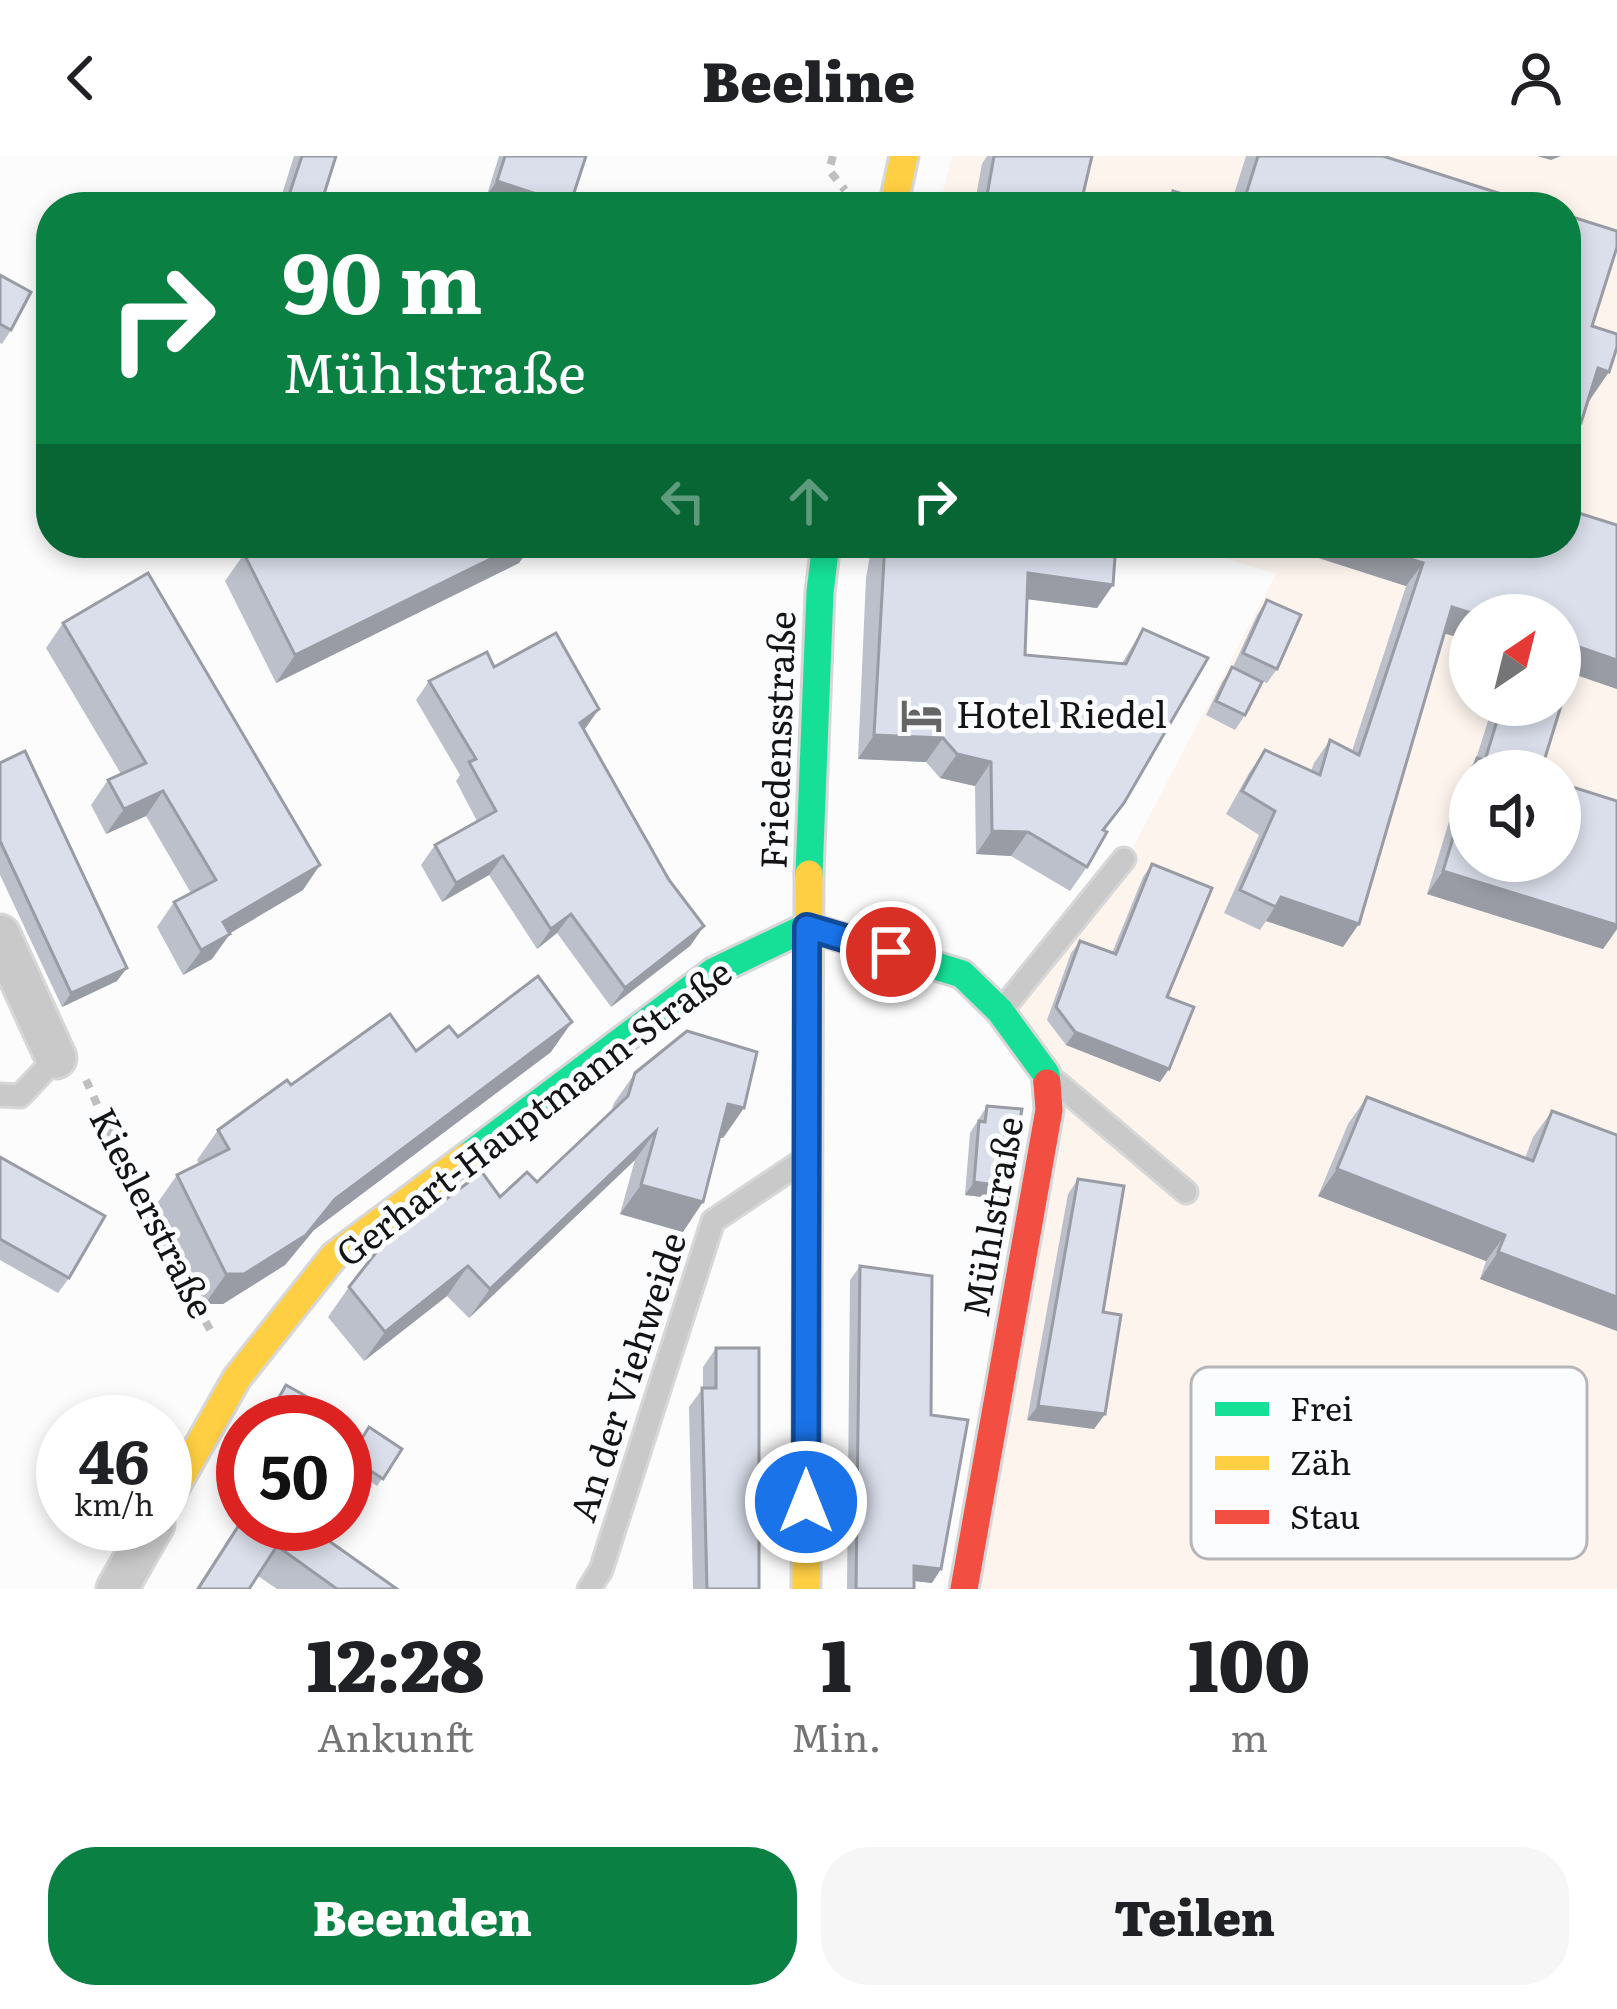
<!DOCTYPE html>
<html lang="de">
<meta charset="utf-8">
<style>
body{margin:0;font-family:Literata,serif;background:#f6f6f6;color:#202124;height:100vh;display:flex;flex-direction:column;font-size:45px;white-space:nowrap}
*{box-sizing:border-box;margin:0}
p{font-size:39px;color:#757577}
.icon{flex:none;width:66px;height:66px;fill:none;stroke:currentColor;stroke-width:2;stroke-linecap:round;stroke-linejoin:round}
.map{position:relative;height:1433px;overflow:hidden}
.drawer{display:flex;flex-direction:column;background:#fff;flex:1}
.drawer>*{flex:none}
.guide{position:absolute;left:36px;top:36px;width:1545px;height:366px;border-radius:48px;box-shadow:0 6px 18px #0003;background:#0b8043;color:#fff;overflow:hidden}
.needle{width:78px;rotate:35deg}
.fabs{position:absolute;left:1449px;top:438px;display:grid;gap:24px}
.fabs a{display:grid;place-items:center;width:132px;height:132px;border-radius:50%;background:#fff;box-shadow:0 6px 18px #0003;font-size:60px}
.speed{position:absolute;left:36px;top:1239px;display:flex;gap:24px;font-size:60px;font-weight:700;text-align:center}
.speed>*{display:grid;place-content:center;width:156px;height:156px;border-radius:50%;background:#fff;box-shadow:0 6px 18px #0003;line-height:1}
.speed small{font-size:30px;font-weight:400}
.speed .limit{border:18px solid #d22;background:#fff;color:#111}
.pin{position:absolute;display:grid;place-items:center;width:102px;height:102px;color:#fff;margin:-51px;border:6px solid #fff;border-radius:50%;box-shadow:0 3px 12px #0007}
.me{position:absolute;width:132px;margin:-66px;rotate:0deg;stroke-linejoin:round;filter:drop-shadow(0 0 9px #0008)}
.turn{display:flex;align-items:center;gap:42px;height:252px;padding:0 48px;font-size:54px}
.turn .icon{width:156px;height:156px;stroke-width:2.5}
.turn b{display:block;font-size:84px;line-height:102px}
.lanes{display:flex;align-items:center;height:114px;padding:0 48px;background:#0003;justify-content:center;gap:60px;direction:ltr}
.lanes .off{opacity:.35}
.eta{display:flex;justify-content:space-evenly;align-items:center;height:204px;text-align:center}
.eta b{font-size:72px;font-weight:800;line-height:84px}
.action{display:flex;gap:24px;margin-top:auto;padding:24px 48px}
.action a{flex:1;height:138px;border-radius:48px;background:#0b8043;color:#fff;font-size:48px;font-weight:800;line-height:138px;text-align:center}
.action a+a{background:#f6f6f6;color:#202124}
header{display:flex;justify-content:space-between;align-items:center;height:156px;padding:0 48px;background:#fff;font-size:54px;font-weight:800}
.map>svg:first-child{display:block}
</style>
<header><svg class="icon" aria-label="back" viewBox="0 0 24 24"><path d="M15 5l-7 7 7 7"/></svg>Beeline<svg class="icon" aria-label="person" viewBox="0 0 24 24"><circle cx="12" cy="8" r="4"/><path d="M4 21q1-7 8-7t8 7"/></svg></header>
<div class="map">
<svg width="1617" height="1433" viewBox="0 0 1617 1433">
<rect width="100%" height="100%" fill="#fcfcfd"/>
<path fill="#fdf4ee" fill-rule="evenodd" d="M952 0H1617V1433H970L1060 926 1009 852 1129 699 1276 418 1174 387H1566V51H939ZM1470 459H1560V549H1470ZM1470 615H1560V705H1470Z"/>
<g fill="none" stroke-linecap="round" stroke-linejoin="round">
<defs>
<g id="lane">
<polyline points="1001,855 1124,703"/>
<polyline points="1056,926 1186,1036"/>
<polyline points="0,939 20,940 56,902"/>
<polyline points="589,1433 601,1414 713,1065 798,1008"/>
</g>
<g id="street">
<polyline points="0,779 56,902"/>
<polyline points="117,1433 154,1368"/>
</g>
<g id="fast">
<polyline points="809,718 820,436 826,387"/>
<polyline points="468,1000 713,816 807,771 962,818 1000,855 1046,918 1047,927"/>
</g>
<g id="slow">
<polyline points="893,51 904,0"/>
<polyline points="165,1349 237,1222 334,1100 468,1000"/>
<polyline points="806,1433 809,718"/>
</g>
<polyline id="jam" points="964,1433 1049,954 1047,927"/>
</defs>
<use href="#lane" stroke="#d7d7d8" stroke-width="27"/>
<use href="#street" stroke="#d7d7d8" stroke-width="45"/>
<use href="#fast" stroke="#d7d7d8" stroke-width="33"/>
<use href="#slow" stroke="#d7d7d8" stroke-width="33"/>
<use href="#jam" stroke="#d7d7d8" stroke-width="33"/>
<g stroke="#bfbfbf" stroke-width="8" stroke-dasharray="9 9" stroke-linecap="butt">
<polyline points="833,0 829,14 845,34"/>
<polyline points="86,924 155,1075 213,1179"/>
</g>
<use href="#lane" stroke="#c9c9c9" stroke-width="21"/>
<use href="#street" stroke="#c9c9c9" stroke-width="39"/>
<use href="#fast" stroke="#16e098" stroke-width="27"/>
<use href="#slow" stroke="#ffcf43" stroke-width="27"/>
<use href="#jam" stroke="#f24e42" stroke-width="27"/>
</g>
<g fill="#bbc0ca">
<polygon points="294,0 336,0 320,51 278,51"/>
<polygon points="499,0 586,0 569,51 522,51 487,39"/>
<polygon points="987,0 1092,0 1080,51 974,51 982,8"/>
<polygon points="1246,0 1383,0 1542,51 1230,51"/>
<polygon points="0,119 11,174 2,188 0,187"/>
<polygon points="265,387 533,387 519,407 276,527 225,425 244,398"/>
<polygon points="872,387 1116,387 1113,429 1097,452 1027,443 1025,499 1122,507 1143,473 1104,675 1087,711 1070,735 1011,700 976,698 975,630 940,622 926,606 858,603 866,422"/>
<polygon points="1272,387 1566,387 1617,533 1571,517 1541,615 1470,615 1470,705 1617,645 1617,773 1603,793 1427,738 1461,626 1476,603 1493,549 1560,549 1560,459 1444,478 1343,791 1266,765 1260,774 1224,757 1259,679 1226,658 1249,617 1265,594 1311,615 1314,607 1330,584 1352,595 1406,430"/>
<polygon points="1267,444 1277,513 1267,527 1248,519 1245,559 1235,574 1206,559 1222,526 1233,511 1257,459"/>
<polygon points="63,467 303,734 229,777 212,803 183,819 157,771 174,746 191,737 146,660 106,678 91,649 108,624 121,618 46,492"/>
<polygon points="494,511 584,573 669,724 704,770 690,790 611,851 557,777 537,793 489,719 442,746 421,709 435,689 477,665 456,625 460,619 416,544 429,525"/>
<polygon points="0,607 117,825 62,851 0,719"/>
<polygon points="1152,708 1167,841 1160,926 1066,889 1047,864 1071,797 1080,785 1112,797 1143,721"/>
<polygon points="458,881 551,896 314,1074 285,1109 223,1148 205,1148 156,1049 177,1019 199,1008 197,1004 218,974 291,929 416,895"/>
<polygon points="635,917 744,952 723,982 720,981 683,1076 620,1058 635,1004 469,1162 447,1140 364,1205 328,1161 349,1131 500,1041 537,1026 611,956 614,947"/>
<polygon points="1367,941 1525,1002 1533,981 1552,955 1617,979 1617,1175 1480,1123 1486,1105 1318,1040 1348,968"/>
<polygon points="987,950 1008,1031 1000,1043 965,1039 970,977"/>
<polygon points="0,1001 69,1122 58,1137 0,1104"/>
<polygon points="1078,1023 1103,1156 1105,1258 1094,1273 1027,1264 1068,1038"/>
<polygon points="860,1110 932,1427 914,1425 914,1433 847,1433 850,1124"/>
<polygon points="716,1192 759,1433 693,1433 689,1251 703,1232 703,1211"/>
<polygon points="369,1271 402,1293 377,1330 345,1309"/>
<polygon points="243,1297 243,1346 222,1334"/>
<polygon points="243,1360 243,1368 397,1433 277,1433 258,1420 249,1433 196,1433"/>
</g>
<g fill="#999ca4">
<polygon points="1537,0 1561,0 1551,4"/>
<polygon points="497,25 570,49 569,51 522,51 487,39"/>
<polygon points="1598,212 1609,216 1587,248"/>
<polygon points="1566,263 1581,267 1566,289"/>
<polygon points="523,387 533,387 519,407 276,527 295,499"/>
<polygon points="1272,387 1361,387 1423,407 1406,430"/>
<polygon points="1028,417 1113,429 1097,452 1011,441"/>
<polygon points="1452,451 1477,459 1470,459 1470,485 1436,475"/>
<polygon points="1579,491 1617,504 1617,533 1562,514"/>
<polygon points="599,553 585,573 567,586 580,567"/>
<polygon points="874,579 943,582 926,606 858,603"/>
<polygon points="957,598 991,606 975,630 940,622"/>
<polygon points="163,635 146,660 106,678 124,653"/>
<polygon points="992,675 1028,676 1011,700 976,698"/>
<polygon points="503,700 489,719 442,746 456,727"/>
<polygon points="320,709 303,734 207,791 230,778 212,803 183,819 223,766"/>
<polygon points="1443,715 1617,769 1617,773 1603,793 1427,738"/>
<polygon points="1281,741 1359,768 1343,791 1266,765"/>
<polygon points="571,758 557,777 537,793 551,773"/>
<polygon points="704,770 690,790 611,851 625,832"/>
<polygon points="127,812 117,825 62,851 71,837"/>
<polygon points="572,866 551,896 314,1074 285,1109 223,1148 205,1148 226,1118 335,1043"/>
<polygon points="1075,876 1169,913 1160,926 1066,889"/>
<polygon points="728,948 744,952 723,982 707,978"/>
<polygon points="656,975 635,1004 469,1162 490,1133"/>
<polygon points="1337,1013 1505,1079 1486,1105 1318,1040"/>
<polygon points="974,1026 1008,1031 1000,1043 965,1039"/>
<polygon points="641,1029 703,1046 683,1076 620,1058"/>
<polygon points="1498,1096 1617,1141 1617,1175 1480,1123"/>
<polygon points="468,1110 447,1140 364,1205 385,1176"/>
<polygon points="1038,1250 1105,1258 1094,1273 1027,1264"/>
<polygon points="914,1410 941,1413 932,1427 905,1424"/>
</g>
<g fill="#dadfeb" stroke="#999ca4" stroke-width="3">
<polygon points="302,0 336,0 320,51 285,51"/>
<polygon points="505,0 586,0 570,49 497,25"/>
<polygon points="994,0 1092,0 1080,51 985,51"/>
<polygon points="1258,0 1383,0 1542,51 1242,51"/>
<polygon points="1173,35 1224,51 1168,51"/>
<polygon points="1566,59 1617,75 1617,91 1592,170 1617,178 1617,191 1609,216 1598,212 1581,267 1566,263"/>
<polygon points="0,119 31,136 11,174 0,168"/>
<polygon points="1566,353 1617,369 1617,504 1579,491 1541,615 1473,615 1477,602 1485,604 1502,549 1560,549 1560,459 1477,459 1452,451 1359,768 1281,741 1276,751 1240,734 1275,655 1242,635 1265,594 1320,619 1330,584 1359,599 1423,407 1361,387 1566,387"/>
<polygon points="265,387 523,387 295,499 244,398"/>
<polygon points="885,387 1116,387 1113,429 1028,417 1025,499 1126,508 1143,473 1208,502 1124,647 1103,674 1107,676 1087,711 1028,676 992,675 991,606 957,598 943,582 874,579"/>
<polygon points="148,417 320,709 223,766 230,778 201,794 174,746 216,724 163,635 124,653 108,624 146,607 63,467"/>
<polygon points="1267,444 1301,459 1277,513 1243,497"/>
<polygon points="556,477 599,553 580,567 669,724 704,770 625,832 571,758 551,773 503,700 456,727 435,689 496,655 469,606 476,603 429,525 487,496 494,511"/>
<polygon points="1232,511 1262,526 1245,559 1216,545"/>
<polygon points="25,595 127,812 71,837 0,685 0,607"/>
<polygon points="1470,626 1470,705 1560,705 1560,627 1617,645 1617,769 1443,715"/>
<polygon points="1152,708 1212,732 1167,841 1194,851 1169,913 1075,876 1056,851 1080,785 1116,798"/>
<polygon points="538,820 572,866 335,1043 306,1079 244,1118 226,1118 177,1019 229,993 218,974 287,924 291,929 390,858 416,895 449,870 458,881"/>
<polygon points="687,875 757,896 744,952 728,948 703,1046 641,1029 656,975 490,1133 468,1110 385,1176 349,1131 378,1094 482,1016 500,1041 527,1016 537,1026 628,940 635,917"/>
<polygon points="1367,941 1533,1005 1552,955 1617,979 1617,1141 1498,1096 1505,1079 1337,1013"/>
<polygon points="987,950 1022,953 1008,1031 974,1026 979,965 985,966"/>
<polygon points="0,1001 105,1060 69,1122 0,1083"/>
<polygon points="1078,1023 1124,1030 1103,1156 1121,1159 1105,1258 1038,1250"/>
<polygon points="860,1110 932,1120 931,1259 968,1264 941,1413 914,1410 914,1433 856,1433"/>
<polygon points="716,1192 759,1192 759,1433 707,1433 702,1232 716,1232"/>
<polygon points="286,1229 347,1263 345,1267 265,1266"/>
<polygon points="369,1271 402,1293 383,1323 350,1301"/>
<polygon points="243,1363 243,1368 305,1368 397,1433 337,1433 277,1390 249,1433 198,1433"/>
</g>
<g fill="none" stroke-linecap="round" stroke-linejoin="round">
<defs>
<polyline id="route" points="806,1346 807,771 891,796"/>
</defs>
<use href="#route" stroke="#114b97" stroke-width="30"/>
<use href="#route" stroke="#1a73e8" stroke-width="21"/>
</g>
<defs>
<symbol id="hotel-bare" viewBox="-9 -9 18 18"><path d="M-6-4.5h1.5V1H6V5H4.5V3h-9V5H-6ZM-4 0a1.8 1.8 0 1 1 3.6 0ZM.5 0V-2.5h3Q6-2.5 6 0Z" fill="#656566" stroke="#fbfcfe" stroke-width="2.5" paint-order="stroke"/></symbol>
</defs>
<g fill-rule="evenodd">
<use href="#hotel-bare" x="892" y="530" width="59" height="59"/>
</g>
<g text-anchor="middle" stroke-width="10" stroke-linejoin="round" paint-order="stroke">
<g font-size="36" fill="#141415" stroke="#fbfcfe" text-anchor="start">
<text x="956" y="572">Hotel Riedel</text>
</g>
<g font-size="36" fill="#141415" stroke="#fbfcfe">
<text transform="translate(778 584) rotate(-88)" y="13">Friedensstraße</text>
<text transform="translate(534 957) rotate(-37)" y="13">Gerhart-Hauptmann-Straße</text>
<text transform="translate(152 1057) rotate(63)" y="13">Kieslerstraße</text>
<text transform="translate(993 1061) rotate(-80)" y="13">Mühlstraße</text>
<text transform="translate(628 1221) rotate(-72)" y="13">An der Viehweide</text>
</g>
</g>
<rect x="1191" y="1211" width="396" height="192" rx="18" fill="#fbfcfe" stroke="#b6b6b8" stroke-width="3"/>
<rect x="1215" y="1246" width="54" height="14" fill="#16e098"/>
<rect x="1215" y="1300" width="54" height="14" fill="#ffcf43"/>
<rect x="1215" y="1354" width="54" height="14" fill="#f24e42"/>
<g font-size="33" fill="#141415">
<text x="1290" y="1265">Frei</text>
<text x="1290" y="1319">Zäh</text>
<text x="1290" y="1373">Stau</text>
</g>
</svg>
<div class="fabs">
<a><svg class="needle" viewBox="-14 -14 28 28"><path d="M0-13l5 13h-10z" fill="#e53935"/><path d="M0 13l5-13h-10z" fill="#757577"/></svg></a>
<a><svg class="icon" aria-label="sound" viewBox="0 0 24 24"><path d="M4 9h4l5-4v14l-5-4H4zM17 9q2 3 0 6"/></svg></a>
</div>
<div class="speed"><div>46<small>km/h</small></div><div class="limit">50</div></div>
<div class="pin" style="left:891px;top:796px;background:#d93025"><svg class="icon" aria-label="arrive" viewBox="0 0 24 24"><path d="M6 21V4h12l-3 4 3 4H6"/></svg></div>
<svg class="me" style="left:806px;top:1346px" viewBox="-20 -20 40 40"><circle r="17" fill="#1a73e8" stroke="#fff" stroke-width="3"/><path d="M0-11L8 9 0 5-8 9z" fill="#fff"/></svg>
<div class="guide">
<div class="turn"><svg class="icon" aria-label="right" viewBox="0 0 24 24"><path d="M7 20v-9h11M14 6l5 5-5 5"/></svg><div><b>90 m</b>Mühlstraße</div></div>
<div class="lanes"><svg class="icon off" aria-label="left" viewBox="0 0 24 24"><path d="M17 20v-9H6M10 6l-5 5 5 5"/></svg><svg class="icon off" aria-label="ahead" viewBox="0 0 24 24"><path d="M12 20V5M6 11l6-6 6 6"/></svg><svg class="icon" aria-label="right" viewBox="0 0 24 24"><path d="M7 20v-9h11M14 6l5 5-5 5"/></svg></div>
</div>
</div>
<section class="drawer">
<div class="eta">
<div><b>12:28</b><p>Ankunft</p></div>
<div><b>1</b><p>Min.</p></div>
<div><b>100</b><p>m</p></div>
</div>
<div class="action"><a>Beenden</a><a>Teilen</a></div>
</section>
